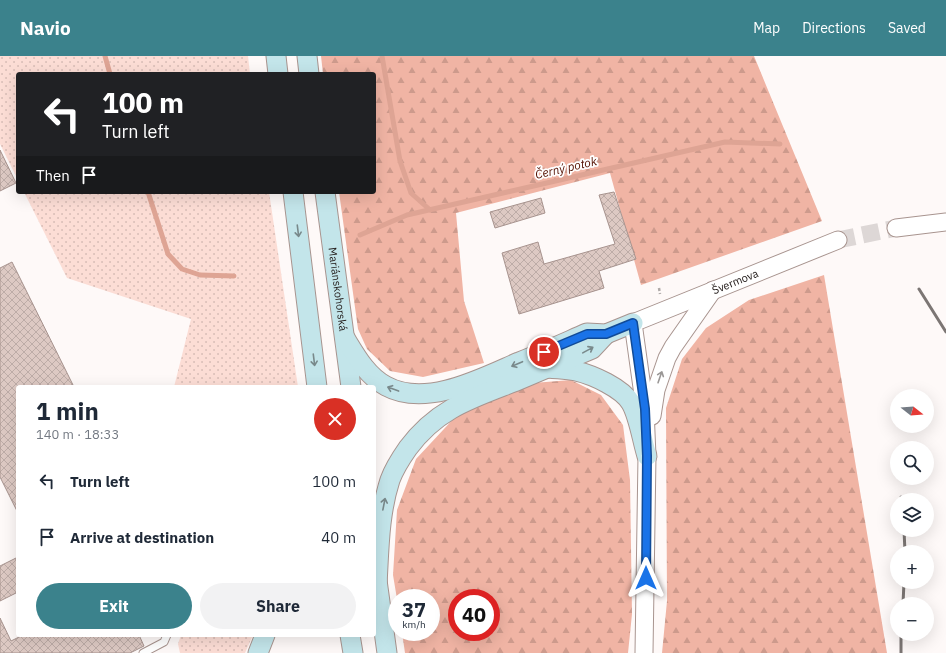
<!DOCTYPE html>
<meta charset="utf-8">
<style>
body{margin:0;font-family:"IBM Plex Sans",sans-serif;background:#f2f2f3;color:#1f2937;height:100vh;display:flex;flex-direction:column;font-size:15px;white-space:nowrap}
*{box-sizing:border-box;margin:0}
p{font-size:13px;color:#747a83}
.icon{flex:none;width:22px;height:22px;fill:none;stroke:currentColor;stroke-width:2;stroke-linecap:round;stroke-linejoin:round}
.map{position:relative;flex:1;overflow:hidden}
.details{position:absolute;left:16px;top:329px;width:360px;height:252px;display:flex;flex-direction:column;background:#fff;border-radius:4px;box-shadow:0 4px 16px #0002}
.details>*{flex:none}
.top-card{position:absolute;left:16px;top:16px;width:360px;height:122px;border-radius:4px;box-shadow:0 4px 16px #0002;background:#202124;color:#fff;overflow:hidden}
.needle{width:26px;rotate:107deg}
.tools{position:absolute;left:890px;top:333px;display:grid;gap:8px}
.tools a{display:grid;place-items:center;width:44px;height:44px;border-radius:50%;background:#fff;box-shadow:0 4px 16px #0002;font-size:20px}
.speed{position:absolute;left:388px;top:533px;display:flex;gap:8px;font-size:20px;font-weight:700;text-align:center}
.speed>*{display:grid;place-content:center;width:52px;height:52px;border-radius:50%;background:#fff;box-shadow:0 4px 16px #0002;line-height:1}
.speed small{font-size:10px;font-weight:400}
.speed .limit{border:6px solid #d22;background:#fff;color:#111}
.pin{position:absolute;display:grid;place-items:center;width:34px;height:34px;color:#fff;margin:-17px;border:2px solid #fff;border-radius:50%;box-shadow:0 1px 4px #0007}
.me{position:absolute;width:44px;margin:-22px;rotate:0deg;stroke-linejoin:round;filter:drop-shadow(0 0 3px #0008)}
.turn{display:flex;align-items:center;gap:14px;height:84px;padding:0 20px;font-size:18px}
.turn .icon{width:52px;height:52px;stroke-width:2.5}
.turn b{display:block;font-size:28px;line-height:34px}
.then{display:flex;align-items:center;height:38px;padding:0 20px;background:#0003;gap:8px;font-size:15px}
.round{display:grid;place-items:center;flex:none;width:42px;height:42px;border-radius:21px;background:#f2f2f3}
.overview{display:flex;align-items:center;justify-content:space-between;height:68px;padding:0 20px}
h1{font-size:24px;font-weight:800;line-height:30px}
.cta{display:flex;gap:8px;margin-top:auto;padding:8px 20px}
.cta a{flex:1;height:46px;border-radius:24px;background:#3b828c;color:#fff;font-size:16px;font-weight:800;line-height:46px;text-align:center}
.cta a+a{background:#f2f2f3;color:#1f2937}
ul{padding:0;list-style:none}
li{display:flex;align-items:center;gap:12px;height:56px;padding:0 20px}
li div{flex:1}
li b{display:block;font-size:15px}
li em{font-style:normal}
header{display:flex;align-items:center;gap:24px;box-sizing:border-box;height:56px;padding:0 20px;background:#3b828c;color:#fff}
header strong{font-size:19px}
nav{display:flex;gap:22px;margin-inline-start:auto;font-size:14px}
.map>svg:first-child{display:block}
</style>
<header>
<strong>Navio</strong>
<nav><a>Map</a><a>Directions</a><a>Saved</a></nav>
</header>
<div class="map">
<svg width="946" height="597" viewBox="0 0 946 597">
<defs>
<pattern id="grass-dots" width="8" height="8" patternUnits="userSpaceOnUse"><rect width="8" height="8" fill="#fcddd5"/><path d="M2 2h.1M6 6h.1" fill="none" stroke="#d8bdb6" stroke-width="1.8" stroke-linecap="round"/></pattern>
<pattern id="forest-firs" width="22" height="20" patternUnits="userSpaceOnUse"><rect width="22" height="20" fill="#f0b4a4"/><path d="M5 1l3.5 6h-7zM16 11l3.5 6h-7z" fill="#cd9a8c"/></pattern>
<pattern id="building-cross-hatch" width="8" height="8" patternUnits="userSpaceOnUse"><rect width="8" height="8" fill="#ddc9c3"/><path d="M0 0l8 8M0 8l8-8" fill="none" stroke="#bdaca7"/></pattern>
</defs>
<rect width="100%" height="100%" fill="#fef9f8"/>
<g fill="url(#grass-dots)">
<polygon points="0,0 248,0 250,18 18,18 18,124 0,88"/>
<polygon points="24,136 269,136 298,331 174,331 191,263 67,222"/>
<polygon points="181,579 253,579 245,597 180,597 178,588"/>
</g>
<g fill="url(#forest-firs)" fill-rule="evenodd">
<polygon points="321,0 754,0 822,165 641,229 610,117 456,157 464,245 484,307 423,321 390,315 367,293 358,273 339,136 374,136 374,18 323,18"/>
<polygon points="824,219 887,597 662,597 667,545 666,352 682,303 706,272 749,244"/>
<path d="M571 324 601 339 623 369 630 424 632 558 628 597H405L402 576H431V542L397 543 393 519 397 454 416 403 457 359 533 327ZM457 542H491V576H457Z"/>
</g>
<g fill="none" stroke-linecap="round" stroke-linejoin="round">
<g stroke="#dea494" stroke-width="5">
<polyline points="105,0 110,18"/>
<polyline points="382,0 400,105 411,137 430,154"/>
<polyline points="148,136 168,198 182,213 200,219 234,220"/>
<polyline points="360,179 407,159 725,86 780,88"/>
</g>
</g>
<g fill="url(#building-cross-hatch)" stroke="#a7938e">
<polygon points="0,94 16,127 0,135"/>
<polygon points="614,136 636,203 599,215 604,232 519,258 502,197 538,186 544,208 615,188 599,139"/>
<polygon points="541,142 545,157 495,172 490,156"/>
<polygon points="12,206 74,331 18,331 18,457 0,421 0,212"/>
<polygon points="18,501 18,536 0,545 0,510"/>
<polygon points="0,562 11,585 23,579 139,579 144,590 130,597 0,597"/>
</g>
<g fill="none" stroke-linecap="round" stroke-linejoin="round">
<polyline stroke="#ddd7d6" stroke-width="17" stroke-dasharray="17 8" stroke-linecap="butt" points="838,184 896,172"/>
<defs>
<polyline id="service" points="143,597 164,586 167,579"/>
<g id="tertiary">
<polyline points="896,172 946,166"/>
<polyline points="652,360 656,334 667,302 673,291 713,234"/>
<path id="s1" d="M644 597 647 400 645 353 633 267 838 184"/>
</g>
<g id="secondary">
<polyline points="276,0 278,18"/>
<polyline points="307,0 309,18"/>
<polyline points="293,136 317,331"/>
<path id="s2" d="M325 136 351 331"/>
<path d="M345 282C356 300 367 320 386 330 426 352 482 322 519 306 542 297 564 287 587 277L606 278 633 267"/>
<path d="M549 312C558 313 567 313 576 315 593 319 622 332 631 347 639 361 642 384 647 400"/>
<polyline points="376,517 387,597"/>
<path d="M377 529C379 494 379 458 390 424 394 413 401 402 408 392 437 353 470 343 514 326 540 315 566 304 592 293L606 278"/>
<polyline points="350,579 353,597"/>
<polyline points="258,597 265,579"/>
</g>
</defs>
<use href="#service" stroke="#a8948f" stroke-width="9"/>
<use href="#tertiary" stroke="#a8948f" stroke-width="19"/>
<use href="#secondary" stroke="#a8948f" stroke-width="21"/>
<polyline stroke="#afaaa8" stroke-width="2.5" stroke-dasharray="3 2" stroke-linecap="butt" points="659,232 660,238"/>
<use href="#service" stroke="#fff" stroke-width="7"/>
<use href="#tertiary" stroke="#fff" stroke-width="17"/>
<use href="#secondary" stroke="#c3e5ea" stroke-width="19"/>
<g stroke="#7c7674" stroke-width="3">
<polyline points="919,233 946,276"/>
<polyline points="901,441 901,444"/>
<polyline points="904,474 905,496"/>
<polyline points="903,548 904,526"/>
<polyline points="901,597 901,578"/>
</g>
</g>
<defs><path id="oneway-shaft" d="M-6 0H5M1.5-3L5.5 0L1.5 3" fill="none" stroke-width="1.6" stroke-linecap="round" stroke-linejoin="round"/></defs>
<g stroke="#79898b">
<use href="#oneway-shaft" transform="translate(298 175) rotate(83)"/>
<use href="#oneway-shaft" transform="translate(588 294) rotate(-29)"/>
<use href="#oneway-shaft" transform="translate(314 304) rotate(83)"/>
<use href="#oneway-shaft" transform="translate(517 308) rotate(157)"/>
<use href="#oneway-shaft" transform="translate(393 333) rotate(-160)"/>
<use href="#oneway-shaft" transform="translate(384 448) rotate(-79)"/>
</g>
<use stroke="#9a9796" href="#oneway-shaft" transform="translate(660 321) rotate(-71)"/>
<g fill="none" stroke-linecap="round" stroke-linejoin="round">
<defs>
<polyline id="route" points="544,296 587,278 606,278 633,267 645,353 647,400 646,522"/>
</defs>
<use href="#route" stroke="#114b97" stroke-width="10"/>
<use href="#route" stroke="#1a73e8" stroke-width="7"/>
</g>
<g text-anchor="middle" stroke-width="3.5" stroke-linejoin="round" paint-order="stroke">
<g font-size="11" fill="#1f1816" stroke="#fff">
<text dy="4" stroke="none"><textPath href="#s1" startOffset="441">Švermova</textPath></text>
<text dy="4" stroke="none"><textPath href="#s2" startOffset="98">Mariánskohorská</textPath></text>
</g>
<g font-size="12" font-style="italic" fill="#541000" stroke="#fff">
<text transform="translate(566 112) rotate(-13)" y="4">Černý potok</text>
</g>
</g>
</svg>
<div class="tools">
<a><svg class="needle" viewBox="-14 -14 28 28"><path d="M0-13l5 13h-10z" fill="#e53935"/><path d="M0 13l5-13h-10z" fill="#747a83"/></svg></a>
<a><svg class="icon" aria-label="search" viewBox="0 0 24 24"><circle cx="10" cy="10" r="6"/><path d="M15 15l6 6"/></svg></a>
<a><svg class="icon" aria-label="layers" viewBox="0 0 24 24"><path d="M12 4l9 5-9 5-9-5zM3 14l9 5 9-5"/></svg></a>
<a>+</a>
<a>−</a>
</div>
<div class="speed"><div>37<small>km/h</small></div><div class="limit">40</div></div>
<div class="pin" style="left:544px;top:296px;background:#d93025"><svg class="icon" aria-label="arrive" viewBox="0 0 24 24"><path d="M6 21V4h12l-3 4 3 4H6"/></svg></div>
<svg class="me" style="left:646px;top:522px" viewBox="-20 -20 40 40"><path d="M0-17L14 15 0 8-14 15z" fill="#1a73e8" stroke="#fff" stroke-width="4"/></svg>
<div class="top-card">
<div class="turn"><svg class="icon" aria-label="left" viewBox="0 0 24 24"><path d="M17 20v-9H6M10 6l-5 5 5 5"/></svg><div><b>100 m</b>Turn left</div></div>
<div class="then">Then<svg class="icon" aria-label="arrive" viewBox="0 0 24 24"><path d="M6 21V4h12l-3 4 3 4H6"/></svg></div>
</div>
<section class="details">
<div class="overview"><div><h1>1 min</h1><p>140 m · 18:33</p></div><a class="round" style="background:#d93025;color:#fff"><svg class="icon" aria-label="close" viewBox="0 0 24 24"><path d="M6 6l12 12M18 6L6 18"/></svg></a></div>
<ul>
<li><svg class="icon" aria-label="left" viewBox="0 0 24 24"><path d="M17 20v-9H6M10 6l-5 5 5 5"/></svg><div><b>Turn left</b></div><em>100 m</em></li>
<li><svg class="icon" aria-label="arrive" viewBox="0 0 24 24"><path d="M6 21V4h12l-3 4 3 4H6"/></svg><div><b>Arrive at destination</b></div><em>40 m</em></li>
</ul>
<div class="cta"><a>Exit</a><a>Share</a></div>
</section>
</div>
